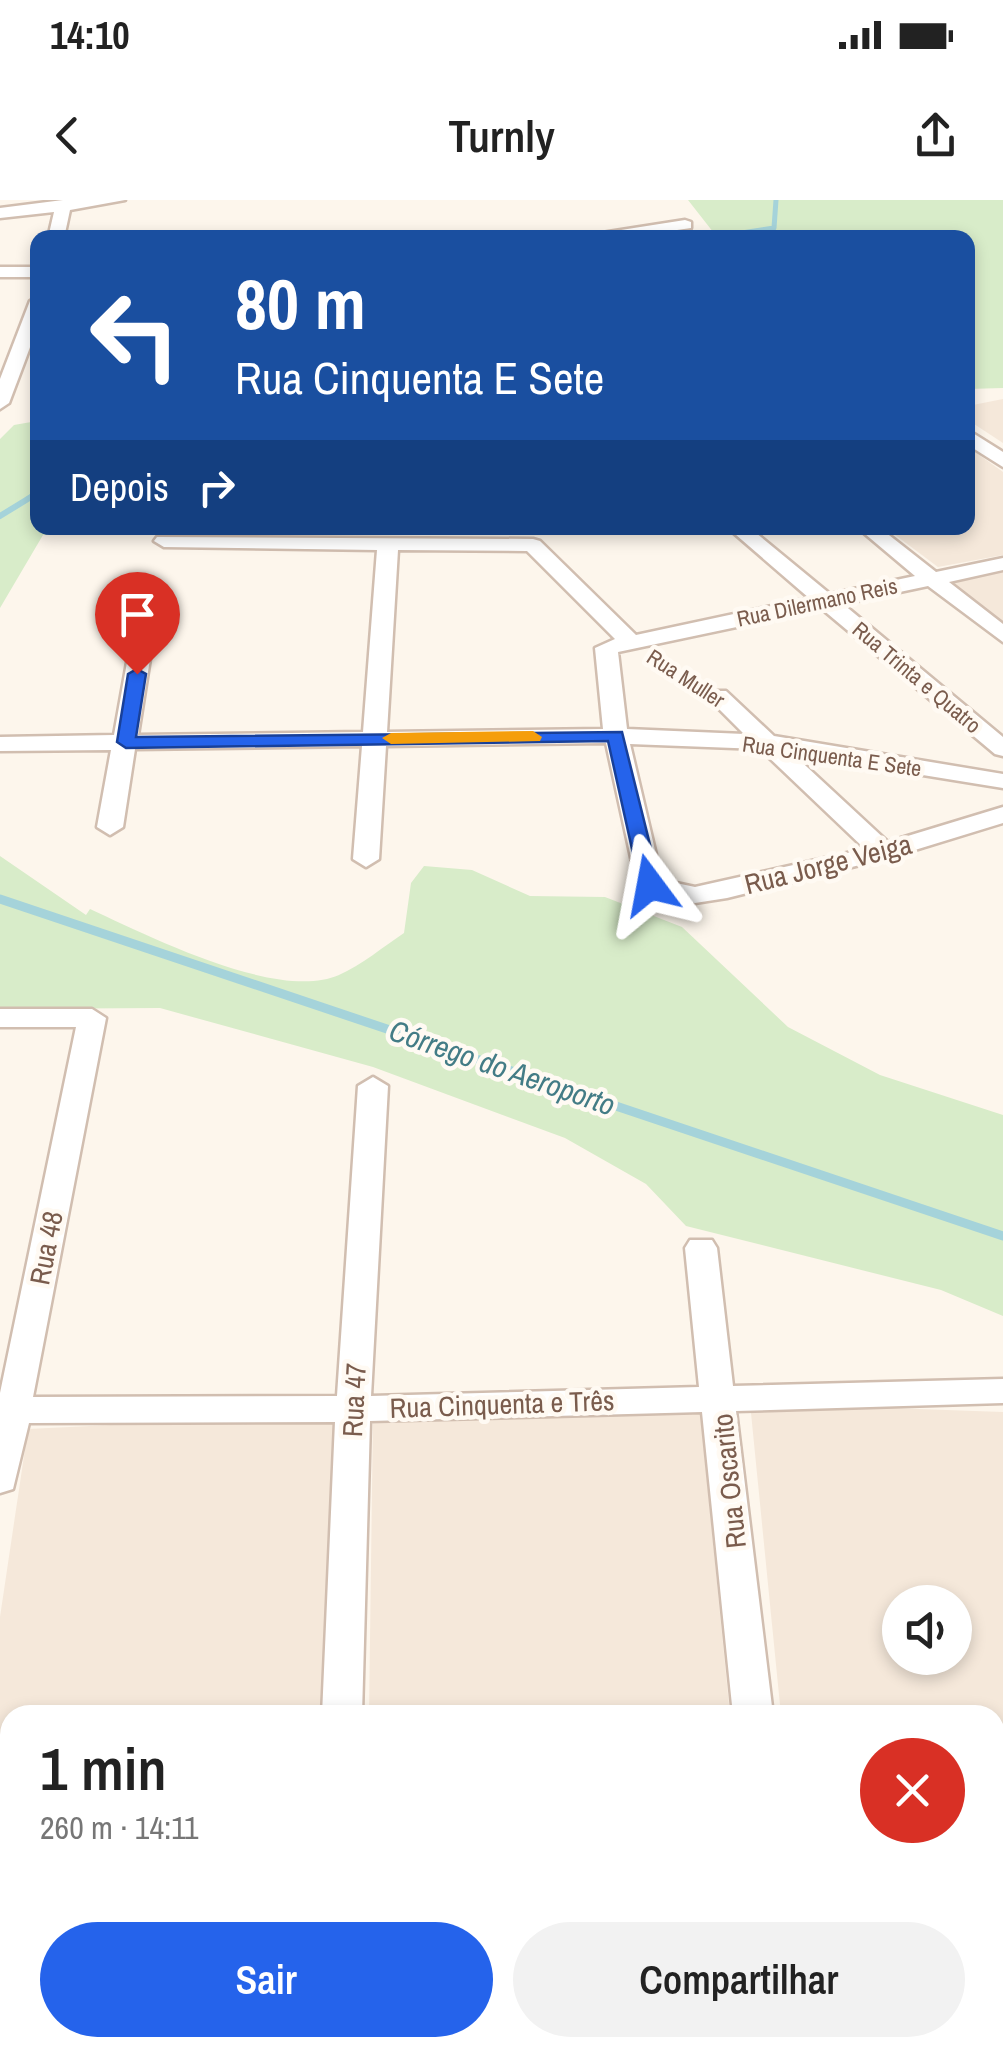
<!DOCTYPE html>
<html lang="pt">
<meta charset="utf-8">
<style>
body{margin:0;font-family:"Archivo Narrow",sans-serif;background:#f2f2f2;color:#222;height:100vh;display:flex;flex-direction:column;font-size:38px;white-space:nowrap}
*{box-sizing:border-box;margin:0}
p{font-size:32px;color:#767676}
.icon{flex:none;width:55px;height:55px;fill:none;stroke:currentColor;stroke-width:2;stroke-linecap:round;stroke-linejoin:round}
.map{position:relative;flex:1;overflow:hidden}
.sheet{position:absolute;left:0px;top:1505px;width:1005px;height:352px;display:flex;flex-direction:column;background:#fff;border-radius:30px 30px 0 0;box-shadow:0 5px 15px #0003}
.sheet>*{flex:none}
.hud{position:absolute;left:30px;top:30px;width:945px;height:305px;border-radius:20px;box-shadow:0 5px 15px #0003;background:#1a4fa0;color:#fff;overflow:hidden}
.fabs{position:absolute;left:882px;top:1385px;display:grid;gap:20px}
.fabs a{display:grid;place-items:center;width:90px;height:90px;border-radius:50%;background:#fff;box-shadow:0 5px 15px #0003;font-size:50px}
.pin{position:absolute;display:grid;place-items:center;width:85px;height:85px;color:#fff;margin:-102px -42px;border-radius:50% 50% 50% 0;rotate:-45deg;box-shadow:0 0 10px #0007}
.pin .icon{rotate:45deg}
.me{position:absolute;width:110px;margin:-55px;rotate:347deg;stroke-linejoin:round;filter:drop-shadow(0 0 8px #0008)}
.turn{display:flex;align-items:center;gap:35px;height:210px;padding:0 40px;font-size:45px}
.turn .icon{width:130px;height:130px;stroke-width:2.5}
.turn b{display:block;font-size:70px;line-height:85px}
.then{display:flex;align-items:center;height:95px;padding:0 40px;background:#0003;gap:20px;font-size:38px}
.round{display:grid;place-items:center;flex:none;width:105px;height:105px;border-radius:52px;background:#f2f2f2}
.summary{display:flex;align-items:center;justify-content:space-between;height:170px;padding:0 40px}
h1{font-size:60px;font-weight:600;line-height:75px}
.button{display:flex;gap:20px;margin-top:auto;padding:20px 40px}
.button a{flex:1;height:115px;border-radius:60px;background:#2563eb;color:#fff;font-size:40px;font-weight:600;line-height:115px;text-align:center}
.button a+a{background:#f2f2f2;color:#222}
.status{display:flex;justify-content:space-between;align-items:center;height:70px;padding:0 50px;background:#fff;direction:ltr}
.status svg{height:28px;fill:currentColor}
header{display:flex;justify-content:space-between;align-items:center;height:130px;padding:0 40px;background:#fff;font-size:45px;font-weight:600}
.map>svg:first-child{display:block}
</style>
<div class="status"><b>14:10</b><svg viewBox="0 0 49 12"><path d="M0 12V9h3v3zM5 12V6h3v6zM10 12V3h3v9zM15 12V0h3v12zM26 1h20v11H26zM47 4h2v5h-2z"/></svg></div>
<header><svg class="icon" aria-label="back" viewBox="0 0 24 24"><path d="M15 5l-7 7 7 7"/></svg>Turnly<svg class="icon" aria-label="share" viewBox="0 0 24 24"><path d="M12 15V3M7 8l5-5 5 5M5 13v7h14v-7"/></svg></header>
<div class="map">
<svg width="1003" height="1857" viewBox="0 0 1003 1857">
<rect width="100%" height="100%" fill="#fdf6ec"/>
<g fill="#f5e8da" fill-rule="evenodd">
<polygon points="1003,199 1003,243 968,220 968,206"/>
<polygon points="968,247 1003,272 1003,355 938,367 886,328 968,328"/>
<polygon points="1003,365 1003,426 939,380"/>
<polygon points="699,1200 730,1515 369,1515 373,1215"/>
<path d="M750 1203 1003 1212V1857H878L814 1848H995V1515H781ZM900 1402H955V1458H900Z"/>
<polygon points="336,1214 324,1515 10,1515 10,1736 0,1735 0,1417 28,1229"/>
</g>
<g fill="#d8ecc9">
<polygon points="688,0 1003,0 1003,188 968,189 968,38 717,37"/>
<polygon points="37,221 38,328 324,328 323,335 43,335 0,408 0,239 14,225"/>
<path d="M0 656 86 715 90 709C149 736 278 802 339 775 362 765 384 746 404 733L411 683 424 666 472 670 530 696 605 697 682 727 788 827 880 875 1003 915V1116L941 1090 686 1026 646 984 565 938 373 867 160 808 0 809Z"/>
</g>
<g fill="none" stroke-linecap="round" stroke-linejoin="round">
<g stroke="#a5d3da" stroke-width="5">
<polyline points="709,38 774,28 776,0"/>
<polyline points="27,299 38,292"/>
</g>
<polyline stroke="#a5d3da" stroke-width="6" points="0,316 31,297"/>
<polyline stroke="#a5d3da" stroke-width="9" points="0,699 1003,1036"/>
<defs>
<g id="street">
<polygon points="63,0 125,0 70,10 64,38 48,38 54,12 0,18 0,8"/>
<polygon points="685,20 691,22 691,28 621,38 570,38"/>
<rect x="0" y="67" width="38" height="10"/>
<polygon points="38,96 38,126 9,203 0,209 0,179 30,101"/>
<polygon points="968,230 1003,252 1003,267 968,245"/>
<path d="M728 328H750L830 394 915 376 858 328H880L936 372 1003 358V370L949 382 1003 424V442L928 386 843 404 1003 537V556L995 554 822 409 618 452 627 529 744 534 706 496 710 491H726L774 536 1003 574V588L793 554 888 642 1003 607V623L892 657 727 698 695 703 641 691 637 685 606 543 386 546 379 659 366 667 353 659 362 546 135 549 123 627 110 635 97 627 111 550 0 551V537L114 535 131 440 142 433 153 440 138 535 363 532 377 350 164 347 154 341 157 337 533 339 540 341 636 435 809 398ZM398 350 527 351 615 439 595 448 603 529 387 532ZM630 544 760 549 865 649 695 687 662 680Z"/>
<polygon points="0,809 92,809 106,818 33,1197 337,1196 358,886 373,877 388,886 371,1196 699,1187 685,1048 690,1040 712,1040 717,1048 733,1186 1003,1179 1003,1203 736,1211 773,1515 733,1515 702,1212 370,1221 362,1515 322,1515 335,1222 29,1223 13,1289 0,1293 0,1193 76,827 0,827"/>
<polygon points="0,1744 10,1745 10,1785 0,1784"/>
<polygon points="639,1848 746,1848 750,1857 643,1857"/>
<polygon points="765,1848 809,1848 810,1857 766,1857"/>
</g>
</defs>
<use href="#street" stroke="#d1beb0" stroke-width="5"/>
<polyline stroke="#d9b8a5" stroke-width="4" stroke-dasharray="2.5 6" stroke-linecap="butt" points="657,458 699,484"/>
<use href="#street" fill="#fff" fill-rule="evenodd"/>
</g>
<polygon fill="#2563eb" stroke="#184099" stroke-width="2.5" points="137,469 146,474 136,537 622,532 660,685 650,691 640,685 608,541 126,548 117,542 128,474"/>
<polygon fill="#f59e0b" points="533,531 542,537 540,541 391,544 382,538 391,533"/>
<g text-anchor="middle" stroke-width="9" stroke-linejoin="round" paint-order="stroke">
<g font-size="22" fill="#7a5c4d" stroke="#fffaf3">
<text transform="translate(817 402) rotate(-12)" y="8">Rua Dilermano Reis</text>
<text transform="translate(917 477) rotate(40)" y="8">Rua Trinta e Quatro</text>
<text transform="translate(686 478) rotate(33)" y="8">Rua Muller</text>
<text transform="translate(832 556) rotate(8)" y="8">Rua Cinquenta E Sete</text>
</g>
<g font-size="28" fill="#7a5c4d" stroke="#fffaf3">
<text transform="translate(828 664) rotate(-14)" y="10">Rua Jorge Veiga</text>
<text transform="translate(46 1048) rotate(-79)" y="10">Rua 48</text>
<text transform="translate(354 1200) rotate(-87)" y="10">Rua 47</text>
<text transform="translate(502 1204) rotate(-2)" y="10">Rua Cinquenta e Três</text>
<text transform="translate(729 1281) rotate(-96)" y="10">Rua Oscarito</text>
</g>
<g font-size="30" font-style="italic" fill="#437c86" stroke="#fffaf3">
<text transform="translate(502 868) rotate(19)" y="10">Córrego do Aeroporto</text>
</g>
</g>
</svg>
<div class="fabs">
<a><svg class="icon" aria-label="sound" viewBox="0 0 24 24"><path d="M4 9h4l5-4v14l-5-4H4zM17 9q2 3 0 6"/></svg></a>
</div>
<div class="pin" style="left:137px;top:474px;background:#d93025"><svg class="icon" aria-label="arrive" viewBox="0 0 24 24"><path d="M6 21V4h12l-3 4 3 4H6"/></svg></div>
<svg class="me" style="left:650px;top:685px" viewBox="-20 -20 40 40"><path d="M0-17L14 15 0 8-14 15z" fill="#2563eb" stroke="#fff" stroke-width="4"/></svg>
<div class="hud">
<div class="turn"><svg class="icon" aria-label="left" viewBox="0 0 24 24"><path d="M17 20v-9H6M10 6l-5 5 5 5"/></svg><div><b>80 m</b>Rua Cinquenta E Sete</div></div>
<div class="then">Depois<svg class="icon" aria-label="right" viewBox="0 0 24 24"><path d="M7 20v-9h11M14 6l5 5-5 5"/></svg></div>
</div>
<section class="sheet">
<div class="summary"><div><h1>1 min</h1><p>260 m · 14:11</p></div><a class="round" style="background:#d93025;color:#fff"><svg class="icon" aria-label="close" viewBox="0 0 24 24"><path d="M6 6l12 12M18 6L6 18"/></svg></a></div>
<div class="button"><a>Sair</a><a>Compartilhar</a></div>
</section>
</div>
